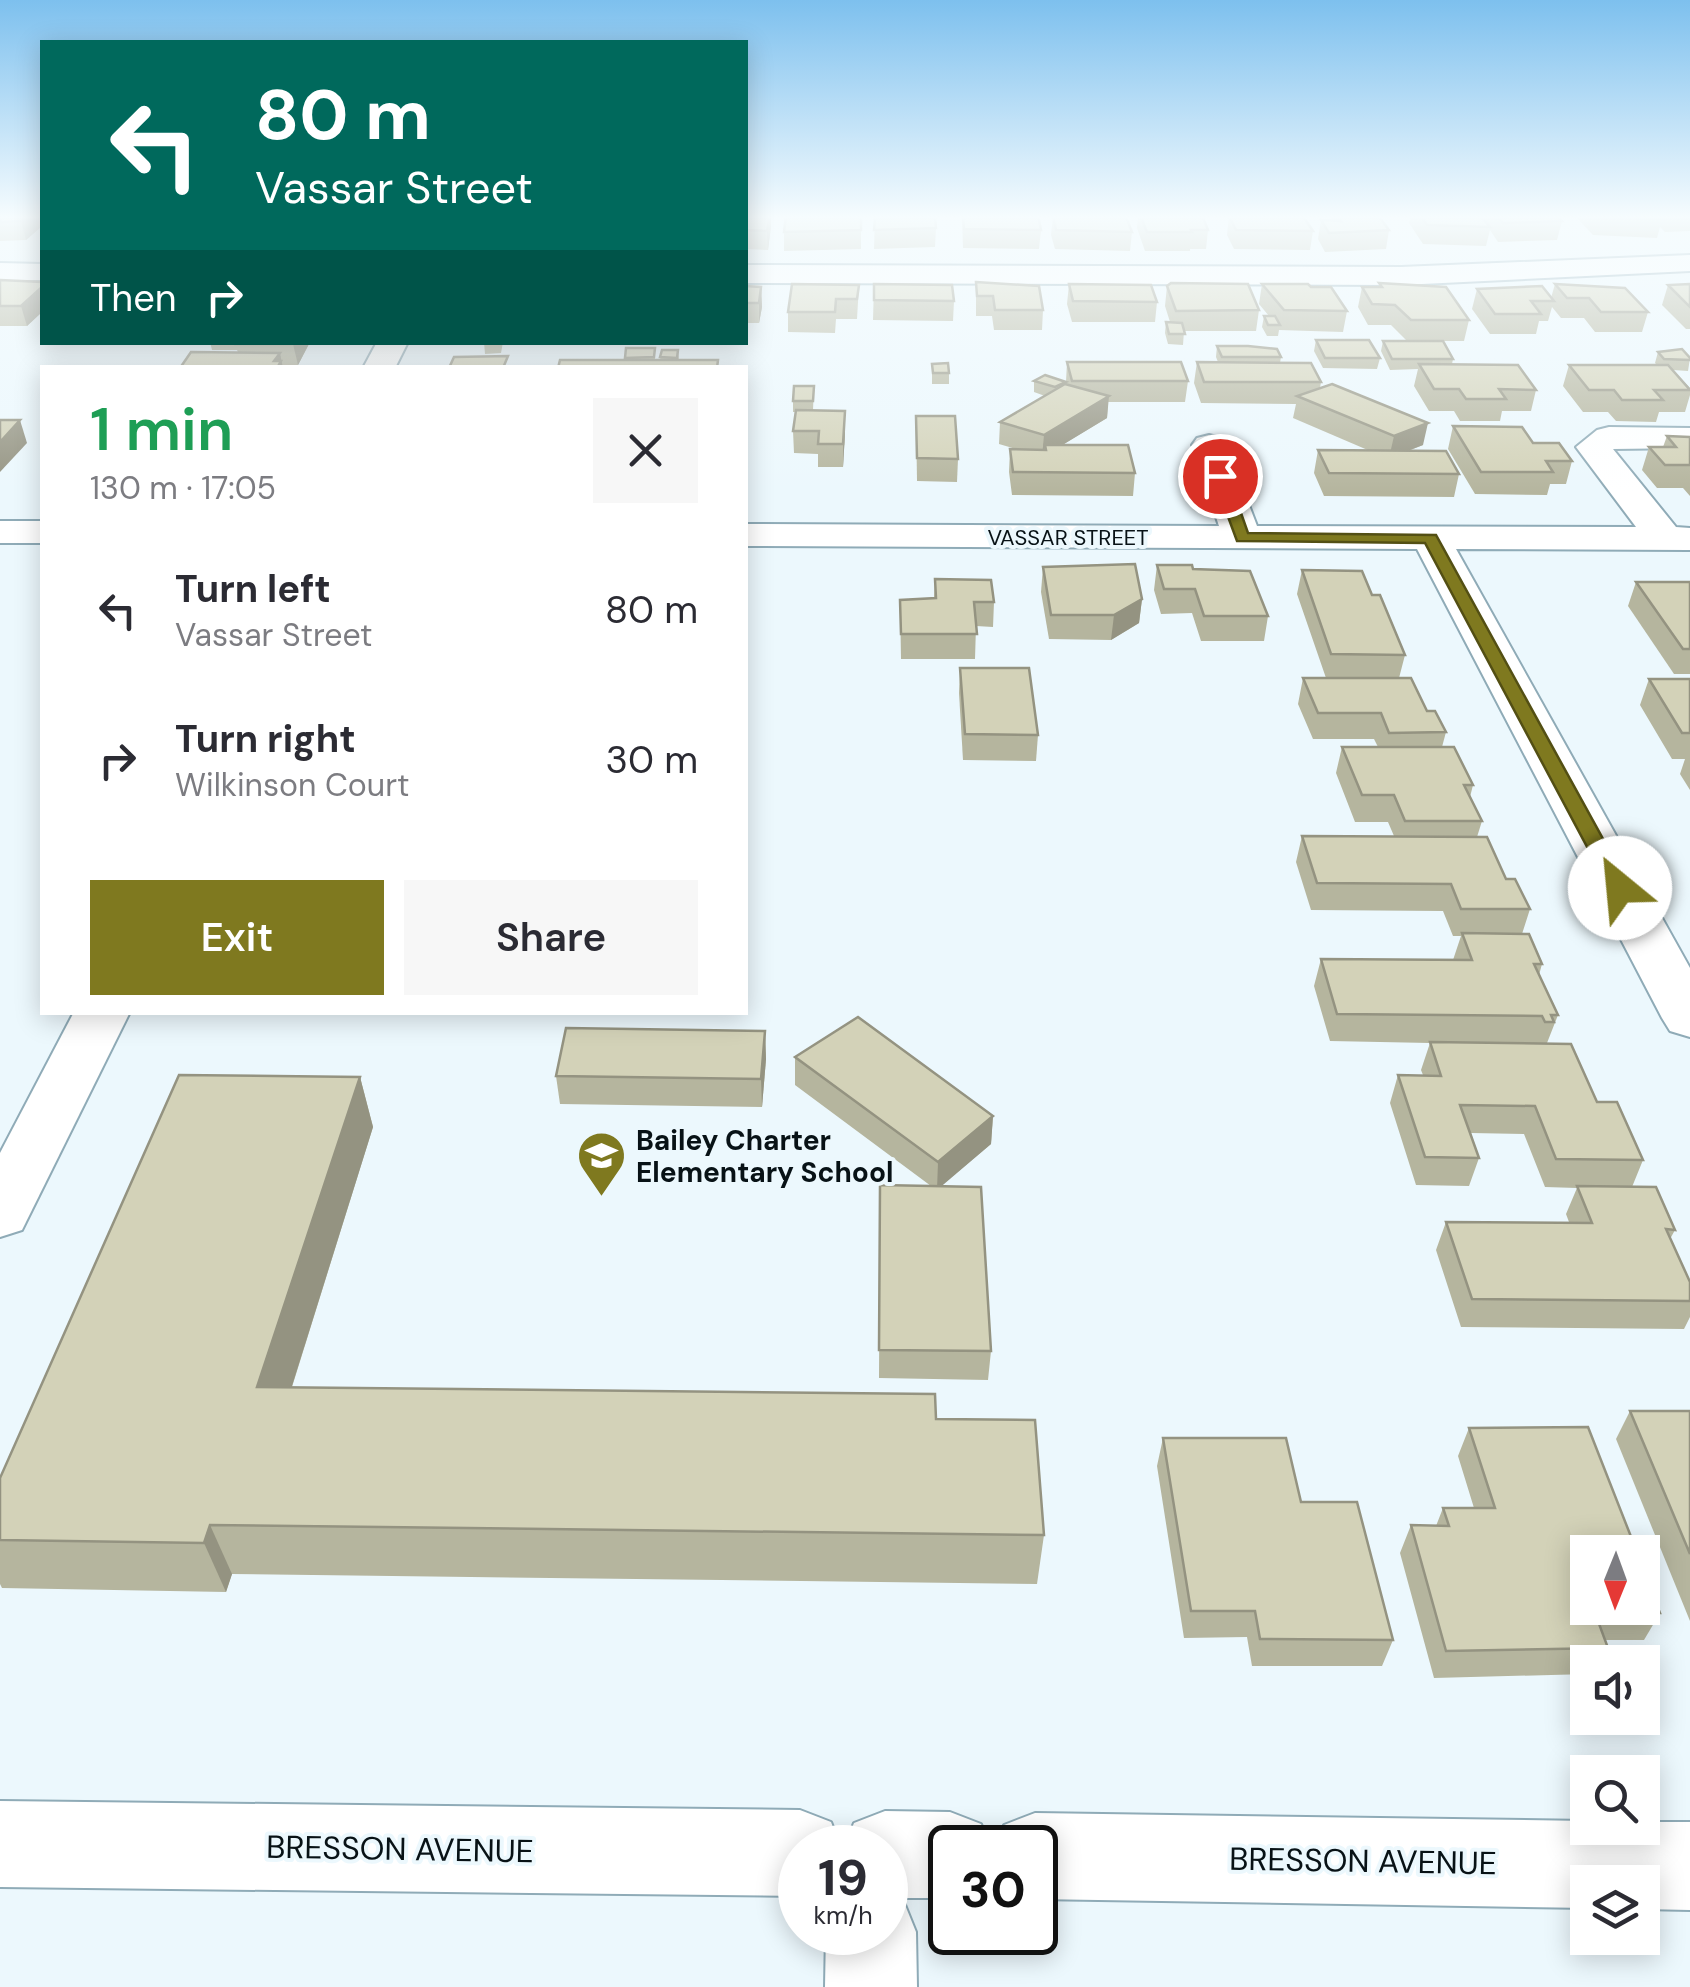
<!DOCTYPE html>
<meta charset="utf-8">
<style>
body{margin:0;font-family:"DM Sans",sans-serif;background:#f7f7f7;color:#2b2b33;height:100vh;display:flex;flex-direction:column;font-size:38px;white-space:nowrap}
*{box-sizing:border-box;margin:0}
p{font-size:32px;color:#7c7c81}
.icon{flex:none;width:55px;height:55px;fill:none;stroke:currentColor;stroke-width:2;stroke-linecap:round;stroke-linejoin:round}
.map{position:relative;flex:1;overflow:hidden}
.panel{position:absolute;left:40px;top:365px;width:708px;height:650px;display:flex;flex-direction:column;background:#fff;border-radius:0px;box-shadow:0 5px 25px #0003}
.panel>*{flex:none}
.guide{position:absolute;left:40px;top:40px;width:708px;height:305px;border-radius:0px;box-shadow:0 5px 25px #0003;background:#00695c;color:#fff;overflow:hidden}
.needle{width:65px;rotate:181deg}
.tools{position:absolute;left:1570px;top:1535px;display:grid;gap:20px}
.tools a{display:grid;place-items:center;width:90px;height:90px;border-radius:0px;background:#fff;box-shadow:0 5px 25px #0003;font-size:50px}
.speed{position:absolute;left:778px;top:1825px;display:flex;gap:20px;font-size:50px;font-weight:700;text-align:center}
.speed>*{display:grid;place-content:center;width:130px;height:130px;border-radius:50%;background:#fff;box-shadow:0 5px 25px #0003;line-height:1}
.speed small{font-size:25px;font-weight:400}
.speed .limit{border:5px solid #111;border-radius:15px;background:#fff;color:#111}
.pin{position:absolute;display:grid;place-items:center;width:85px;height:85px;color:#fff;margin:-42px;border:5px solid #fff;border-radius:50%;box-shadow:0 2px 10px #0007}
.me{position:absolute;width:110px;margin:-55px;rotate:332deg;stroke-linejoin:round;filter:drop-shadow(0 0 8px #0008)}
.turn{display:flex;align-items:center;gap:35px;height:210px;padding:0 50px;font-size:45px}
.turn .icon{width:130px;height:130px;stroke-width:2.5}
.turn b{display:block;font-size:70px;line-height:85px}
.then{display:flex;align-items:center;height:95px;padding:0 50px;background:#0003;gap:20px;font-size:38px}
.round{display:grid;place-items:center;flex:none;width:105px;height:105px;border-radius:0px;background:#f7f7f7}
.head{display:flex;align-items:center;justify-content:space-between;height:170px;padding:0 50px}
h1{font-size:60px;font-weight:600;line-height:75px;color:#1e9e55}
.action{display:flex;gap:20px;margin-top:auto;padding:20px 50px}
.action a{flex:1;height:115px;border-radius:0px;background:#7f791f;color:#fff;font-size:40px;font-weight:600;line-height:115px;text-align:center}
.action a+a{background:#f7f7f7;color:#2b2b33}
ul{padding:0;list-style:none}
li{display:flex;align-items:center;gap:30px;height:150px;padding:0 50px}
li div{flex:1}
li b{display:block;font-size:38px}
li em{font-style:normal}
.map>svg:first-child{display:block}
</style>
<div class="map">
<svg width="1690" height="1987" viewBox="0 0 1690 1987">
<rect width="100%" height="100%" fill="#ecf8fd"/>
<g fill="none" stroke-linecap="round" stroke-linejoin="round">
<defs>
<g id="minor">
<polygon points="1690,255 1690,271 1401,285 745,283 745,265 1401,267"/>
<polygon points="0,263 42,264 42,280 0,281"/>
<polygon points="377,342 408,342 395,368 363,368"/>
<polygon points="1609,427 1690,428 1690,448 1613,449 1676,527 1690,528 1690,550 1456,549 1690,968 1690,1037 1670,1031 1662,1018 1417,549 745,546 745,524 1219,526 1192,445 1197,438 1209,435 1221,438 1226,445 1257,526 1636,527 1576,447 1597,430"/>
<rect x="0" y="521" width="42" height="22"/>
<polygon points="74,1012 130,1012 22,1230 0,1237 0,1153"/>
<polygon points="0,1801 800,1810 831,1822 841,1848 800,1848 800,1896 0,1887"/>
<polygon points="885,1811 950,1812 981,1824 990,1848 950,1848 950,1898 896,1898 903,1900 916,1932 917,1987 825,1987 826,1932 885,1932 885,1848 844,1848 854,1823"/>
<polygon points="1035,1813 1588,1821 1588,1828 1642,1828 1642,1822 1690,1822 1690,1910 1642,1909 1642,1882 1588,1882 1588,1908 1035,1899 1035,1848 995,1848 1004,1825"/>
</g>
</defs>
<use href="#minor" stroke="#8fabb7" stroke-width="4"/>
<use href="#minor" fill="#fff" fill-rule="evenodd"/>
</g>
<g fill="#b5b59e">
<polygon points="0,215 42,215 42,226 26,240 0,241"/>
<polygon points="745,215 771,215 771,226 768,250 745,249"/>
<polygon points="962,215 1041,230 1039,249 963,248"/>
<polygon points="1138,215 1202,215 1208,230 1206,249 1190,249 1190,251 1145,251 1137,228"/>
<polygon points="1333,215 1380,215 1380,217 1389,230 1386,249 1325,252 1318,239 1321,220 1332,221"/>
<polygon points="1411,215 1556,215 1562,221 1557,240 1498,242 1490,230 1486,246 1423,244 1409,223"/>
<polygon points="1574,215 1690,215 1690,231 1665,232 1660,227 1657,238 1593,235"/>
<polygon points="1053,216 1132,232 1130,251 1055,249 1051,235"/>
<polygon points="1229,216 1313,231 1310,250 1234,249 1227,235"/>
<polygon points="850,217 861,217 861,249 784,251 784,232"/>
<polygon points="875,218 936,228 935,247 874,249"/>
<polygon points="0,280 42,282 42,312 27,326 0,326"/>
<polygon points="976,282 1043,310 1042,330 994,330 992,316 976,316"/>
<polygon points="1379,283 1469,320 1464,341 1407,341 1391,325 1368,325 1358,307 1362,287 1379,287"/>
<polygon points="874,284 954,301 953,321 873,320"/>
<polygon points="1069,284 1157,302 1155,322 1072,322 1067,304"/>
<polygon points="1262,284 1311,287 1347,311 1343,332 1279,330 1278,336 1267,336 1262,327 1264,316 1269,316 1259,304"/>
<polygon points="1555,284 1648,312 1642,332 1595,332 1584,318 1561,318 1552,307 1548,321 1539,321 1536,334 1490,334 1472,309 1477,289 1551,298"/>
<polygon points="1690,284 1690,329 1686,329 1662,305 1668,285"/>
<polygon points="859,285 857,319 836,319 835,333 788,332 788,312"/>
<polygon points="745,286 761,287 762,307 759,323 745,323"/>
<polygon points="1167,286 1259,310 1256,331 1184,331 1183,345 1168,344 1165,333 1166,322 1170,322 1165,306"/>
<polygon points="1316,340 1380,358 1377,369 1323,368 1314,351"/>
<polygon points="1383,341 1453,359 1452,364 1536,390 1531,411 1502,411 1500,421 1460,421 1454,411 1429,411 1414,386 1418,369 1390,370 1381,351"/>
<polygon points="210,342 310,342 298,365 282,365 238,352 237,350 212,350"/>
<polygon points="484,342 503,342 501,353 485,354"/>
<polygon points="1217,346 1281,357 1280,363 1321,382 1320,388 1423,445 1408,451 1459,474 1454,497 1324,496 1314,473 1318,450 1370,451 1293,418 1296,404 1201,403 1194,383 1197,362 1218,362 1216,357"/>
<polygon points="626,348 655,348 655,360 660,360 662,350 678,350 679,360 718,360 718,368 558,368 625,360"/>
<polygon points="1658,352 1690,358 1688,371 1673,370 1690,388 1690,395 1685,412 1659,412 1656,422 1616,421 1608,412 1583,412 1563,386 1569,365 1657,365 1655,363"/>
<polygon points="1067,362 1188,381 1185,402 1108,402 1107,418 1062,445 1135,473 1133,496 1012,495 1009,472 1010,449 1016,449 999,444 1000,422 1045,396 1034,392 1034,381 1066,382"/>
<polygon points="932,364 949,373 949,384 932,384"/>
<polygon points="814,386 813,410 845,433 843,467 818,467 818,454 794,453 793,431 796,412 793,412 793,401"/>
<polygon points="916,416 958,459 957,482 917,481"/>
<polygon points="1453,426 1533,443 1572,461 1566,484 1550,484 1547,495 1475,494 1448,449"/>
<polygon points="1667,436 1690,437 1690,496 1683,488 1657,488 1642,470 1649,447 1663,447"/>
<polygon points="1157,565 1193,569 1268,616 1264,641 1201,641 1192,613 1161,614 1154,590"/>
<polygon points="1043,567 1142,599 1139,623 1111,640 1049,639 1041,592"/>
<polygon points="1302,570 1372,595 1405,655 1399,678 1446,732 1442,747 1473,785 1470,797 1482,821 1477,837 1506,879 1530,909 1522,934 1542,964 1539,975 1558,1015 1547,1043 1643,1160 1632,1187 1675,1230 1670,1239 1690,1282 1690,1317 1684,1329 1461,1327 1436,1250 1446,1222 1569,1222 1566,1214 1577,1188 1545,1187 1524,1134 1471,1133 1479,1158 1469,1186 1416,1185 1390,1103 1398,1075 1423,1075 1421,1070 1430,1043 1330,1041 1314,986 1321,959 1453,960 1461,936 1453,936 1443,911 1311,910 1296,862 1302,836 1394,836 1388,822 1355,822 1336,773 1342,747 1378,747 1374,739 1313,739 1298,704 1303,678 1326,678 1297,594"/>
<polygon points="935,579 994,602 993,627 976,626 975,659 901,659 900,600 934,598"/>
<polygon points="1636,582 1690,582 1690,674 1674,674 1628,606"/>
<polygon points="960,668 1038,735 1036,761 963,760 959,693"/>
<polygon points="1649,679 1690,679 1690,790 1680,774 1685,759 1672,759 1640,705"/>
<polygon points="765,1031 766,1059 762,1107 560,1104 556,1076"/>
<polygon points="795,1057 993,1116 991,1144 941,1186 991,1351 988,1380 879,1378 880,1185 931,1186 795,1085"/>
<polygon points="360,1077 373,1127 292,1387 936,1419 1044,1535 1037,1584 232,1574 226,1592 2,1588 0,1584 0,1478"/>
<polygon points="1630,1411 1690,1411 1690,1621 1616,1439"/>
<polygon points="1469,1428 1660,1613 1644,1640 1605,1640 1608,1648 1599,1662 1588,1662 1588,1674 1434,1678 1400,1553 1411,1525 1436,1526 1443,1508 1474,1508 1458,1456"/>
<polygon points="1163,1438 1301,1502 1393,1640 1382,1666 1252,1666 1247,1637 1184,1638 1157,1466"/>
</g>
<g fill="#949381">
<polygon points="29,215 42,215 42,226 26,240 21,221"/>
<polygon points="770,215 771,226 768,250 767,231"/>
<polygon points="42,287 42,312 27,326 21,306"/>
<polygon points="761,287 762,307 759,323 759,303"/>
<polygon points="294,342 310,342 298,365 293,344"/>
<polygon points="280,353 283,368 275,368 274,361"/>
<polygon points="1109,396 1107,418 1046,455 1045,445 1044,456 1042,457 1044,435"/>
<polygon points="747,397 748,419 745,447 745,417"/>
<polygon points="845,411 845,433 843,467 843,444"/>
<polygon points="20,420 27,443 0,472 0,442"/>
<polygon points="1428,423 1423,445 1389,458 1394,436"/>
<polygon points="1142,599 1139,623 1111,640 1114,615"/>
<polygon points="765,1031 766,1059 762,1107 761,1079"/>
<polygon points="360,1077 373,1127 276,1437 257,1387"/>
<polygon points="993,1116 991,1144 937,1190 938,1162"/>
<polygon points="210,1525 232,1574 226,1592 204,1543"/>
</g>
<g fill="#d3d2b8" stroke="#949381" stroke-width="2.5">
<polygon points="0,215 29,215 21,221 0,222"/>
<polygon points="745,215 770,215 767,231 745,230"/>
<polygon points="786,215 850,215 850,217 861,217 861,230 784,232"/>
<polygon points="894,215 935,215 936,228 874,230 875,218 894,218"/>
<polygon points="963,215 1038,215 1041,230 964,229"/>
<polygon points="1140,215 1202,215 1208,230 1191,230 1192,232 1147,232"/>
<polygon points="1336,215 1378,215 1389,230 1329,233 1321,220 1341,221"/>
<polygon points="1420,215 1480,215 1490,227 1427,225"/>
<polygon points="1496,215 1556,215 1562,221 1503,223"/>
<polygon points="1597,215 1657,215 1663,219 1598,216"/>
<polygon points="1053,216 1126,217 1132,232 1056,230"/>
<polygon points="1229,216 1303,216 1313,231 1236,230"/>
<polygon points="0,280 42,282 42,287 21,306 0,306"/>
<polygon points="976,282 1039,286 1043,310 995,310 993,296 977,296"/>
<polygon points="1171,283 1248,284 1259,310 1176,311 1167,286"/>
<polygon points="1379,283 1446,287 1469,320 1411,320 1395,305 1372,304 1362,287 1382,287"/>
<polygon points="792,284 859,285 857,299 836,299 835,312 788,312"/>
<polygon points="874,284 952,285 954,301 874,300"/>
<polygon points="1069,284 1151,285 1157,302 1073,301"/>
<polygon points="1262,284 1308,284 1311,287 1331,287 1347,311 1284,310"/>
<polygon points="1555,284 1625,288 1648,312 1601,312 1589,298 1567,298"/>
<polygon points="1690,284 1690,307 1668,285"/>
<polygon points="745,286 761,287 759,303 745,303"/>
<polygon points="1542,286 1554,301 1531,301 1541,314 1495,314 1477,289"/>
<polygon points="1264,316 1275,316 1280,325 1268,325"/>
<polygon points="1166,322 1182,323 1185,334 1169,334"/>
<polygon points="1316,340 1369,340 1380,358 1325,358"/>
<polygon points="1383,341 1443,341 1453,359 1392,359"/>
<polygon points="237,342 294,342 293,344 236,344"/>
<polygon points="1217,346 1248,346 1277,349 1281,357 1222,357"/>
<polygon points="626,348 655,348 654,357 625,358"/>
<polygon points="1682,349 1690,358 1690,360 1664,359 1658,352"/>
<polygon points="662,350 678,350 677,358 660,357"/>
<polygon points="191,352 280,353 274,361 281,361 277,368 180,368"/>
<polygon points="508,356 503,368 449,368 454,357"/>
<polygon points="560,360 718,360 717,368 558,368"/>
<polygon points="1067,362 1181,362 1188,381 1072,381"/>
<polygon points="1197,362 1311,363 1321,382 1204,382"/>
<polygon points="948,363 949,373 933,373 932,364"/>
<polygon points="1419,364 1518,365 1536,390 1499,389 1506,399 1466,399 1459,389 1434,389"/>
<polygon points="1569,365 1668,365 1690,390 1654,390 1663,400 1622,400 1614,390 1589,390"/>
<polygon points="1045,375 1066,382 1055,387 1034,381"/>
<polygon points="1065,384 1109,396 1044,435 1000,422"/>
<polygon points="1332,384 1428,423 1394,436 1297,396"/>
<polygon points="794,386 814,386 813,401 793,401"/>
<polygon points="796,410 845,411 843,444 818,444 819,431 793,431"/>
<polygon points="916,416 955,416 958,459 917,458"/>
<polygon points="0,420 20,420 0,442"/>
<polygon points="1453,426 1522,427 1533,443 1559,443 1572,461 1546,461 1553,472 1481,472"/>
<polygon points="1667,436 1690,437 1690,465 1665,465 1649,447 1676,447"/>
<polygon points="1045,445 1128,445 1135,473 1013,472 1010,449 1046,450"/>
<polygon points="1318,450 1446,451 1459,474 1329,473"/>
<polygon points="1135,564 1142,599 1114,615 1051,615 1043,567"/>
<polygon points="1157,565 1192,565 1193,569 1250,571 1268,616 1204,616 1195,589 1164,589"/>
<polygon points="1302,570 1362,571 1372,595 1380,595 1405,655 1331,654"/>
<polygon points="935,579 991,580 994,602 974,602 977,634 901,634 900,600 936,598"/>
<polygon points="1636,582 1690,582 1690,649 1683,649"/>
<polygon points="960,668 1029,668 1038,735 965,734"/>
<polygon points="1303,678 1411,678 1427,711 1435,711 1446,732 1389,733 1381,713 1318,713"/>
<polygon points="1649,679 1690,679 1690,733 1682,733"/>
<polygon points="1342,747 1454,747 1473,785 1464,785 1482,821 1405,821 1394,795 1362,795"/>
<polygon points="1302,836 1487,837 1506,879 1515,879 1530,909 1461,909 1451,884 1317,883"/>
<polygon points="1462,933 1529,934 1542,964 1534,964 1558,1015 1551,1015 1554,1022 1545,1022 1542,1016 1337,1014 1321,959 1472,960"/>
<polygon points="858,1017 993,1116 938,1162 795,1057"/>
<polygon points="566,1028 765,1031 761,1079 556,1076"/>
<polygon points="1430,1042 1571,1044 1597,1102 1617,1102 1643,1160 1556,1159 1535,1106 1460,1105 1479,1158 1425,1157 1398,1075 1441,1076"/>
<polygon points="179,1075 360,1077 257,1387 935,1394 936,1419 1035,1420 1044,1535 210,1525 204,1543 0,1540 0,1478"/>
<polygon points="880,1185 981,1187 991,1351 879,1350"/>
<polygon points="1577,1186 1656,1187 1675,1230 1666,1229 1690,1282 1690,1301 1472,1299 1446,1222 1592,1223"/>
<polygon points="1630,1411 1690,1411 1690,1554"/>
<polygon points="1588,1427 1637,1552 1588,1552 1588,1608 1642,1608 1642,1568 1660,1613 1595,1613 1608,1648 1446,1651 1411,1525 1449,1526 1443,1508 1495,1508 1469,1428"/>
<polygon points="1163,1438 1286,1438 1301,1502 1357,1502 1393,1640 1260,1639 1255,1611 1191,1611"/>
</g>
<linearGradient id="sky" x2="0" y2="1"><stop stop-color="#7dc0ee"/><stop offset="0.44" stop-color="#f6fcfe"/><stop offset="1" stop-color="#f6fcfe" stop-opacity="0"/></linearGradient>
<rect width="1690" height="493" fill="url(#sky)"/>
<polygon fill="#7f791f" stroke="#534f14" stroke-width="2.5" points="1220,472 1228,476 1248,533 1436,535 1630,888 1627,892 1620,894 1609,888 1425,543 1237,541 1213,476"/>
<defs>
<symbol id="school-pin" viewBox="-11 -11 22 30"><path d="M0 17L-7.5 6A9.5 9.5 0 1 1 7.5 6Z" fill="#7f791f" stroke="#ecf8fd"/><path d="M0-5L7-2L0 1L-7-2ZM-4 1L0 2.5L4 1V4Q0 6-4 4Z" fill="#fff"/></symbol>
</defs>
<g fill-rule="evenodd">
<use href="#school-pin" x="574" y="1128" width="55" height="75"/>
</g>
<g text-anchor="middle" stroke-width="8" stroke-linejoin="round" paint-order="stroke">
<g font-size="22" fill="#081216" stroke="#ecf8fd">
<text x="1068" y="545">VASSAR STREET</text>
</g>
<g font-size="28" font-weight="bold" fill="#081216" stroke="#ecf8fd" text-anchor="start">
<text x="636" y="1150">Bailey Charter<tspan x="636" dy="32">Elementary School</tspan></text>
</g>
<g font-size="32" fill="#081216" stroke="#ecf8fd">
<text transform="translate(400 1849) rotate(1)" y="11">BRESSON AVENUE</text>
<text transform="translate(1363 1861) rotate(1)" y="11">BRESSON AVENUE</text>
</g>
</g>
</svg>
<div class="tools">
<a><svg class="needle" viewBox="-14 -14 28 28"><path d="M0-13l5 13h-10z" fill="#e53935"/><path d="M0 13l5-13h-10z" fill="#7c7c81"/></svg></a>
<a><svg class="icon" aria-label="sound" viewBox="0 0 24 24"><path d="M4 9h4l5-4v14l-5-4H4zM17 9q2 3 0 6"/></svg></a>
<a><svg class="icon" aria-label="search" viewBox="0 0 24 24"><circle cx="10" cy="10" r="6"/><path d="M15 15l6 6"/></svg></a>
<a><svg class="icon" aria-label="layers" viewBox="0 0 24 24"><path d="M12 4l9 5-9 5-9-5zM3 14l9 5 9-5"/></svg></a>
</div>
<div class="speed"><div>19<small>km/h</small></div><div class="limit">30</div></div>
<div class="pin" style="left:1220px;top:476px;background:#d93025"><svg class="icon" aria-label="arrive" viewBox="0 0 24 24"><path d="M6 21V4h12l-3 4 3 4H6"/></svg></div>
<svg class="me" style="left:1620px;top:888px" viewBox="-20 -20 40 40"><circle r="19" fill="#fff"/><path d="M0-13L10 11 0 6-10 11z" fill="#7f791f"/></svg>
<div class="guide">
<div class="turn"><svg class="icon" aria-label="left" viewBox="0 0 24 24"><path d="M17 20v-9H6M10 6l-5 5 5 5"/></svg><div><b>80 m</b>Vassar Street</div></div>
<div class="then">Then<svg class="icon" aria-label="right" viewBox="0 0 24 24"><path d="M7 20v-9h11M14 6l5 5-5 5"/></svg></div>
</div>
<section class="panel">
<div class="head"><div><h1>1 min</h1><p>130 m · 17:05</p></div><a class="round"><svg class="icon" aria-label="close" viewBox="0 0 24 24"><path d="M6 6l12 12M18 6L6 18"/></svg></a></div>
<ul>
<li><svg class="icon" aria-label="left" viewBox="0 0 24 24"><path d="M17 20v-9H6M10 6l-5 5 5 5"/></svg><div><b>Turn left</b><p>Vassar Street</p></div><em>80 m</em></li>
<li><svg class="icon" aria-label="right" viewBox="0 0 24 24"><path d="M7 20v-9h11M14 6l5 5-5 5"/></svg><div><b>Turn right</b><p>Wilkinson Court</p></div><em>30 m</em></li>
</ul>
<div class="action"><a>Exit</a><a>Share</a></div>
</section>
</div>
